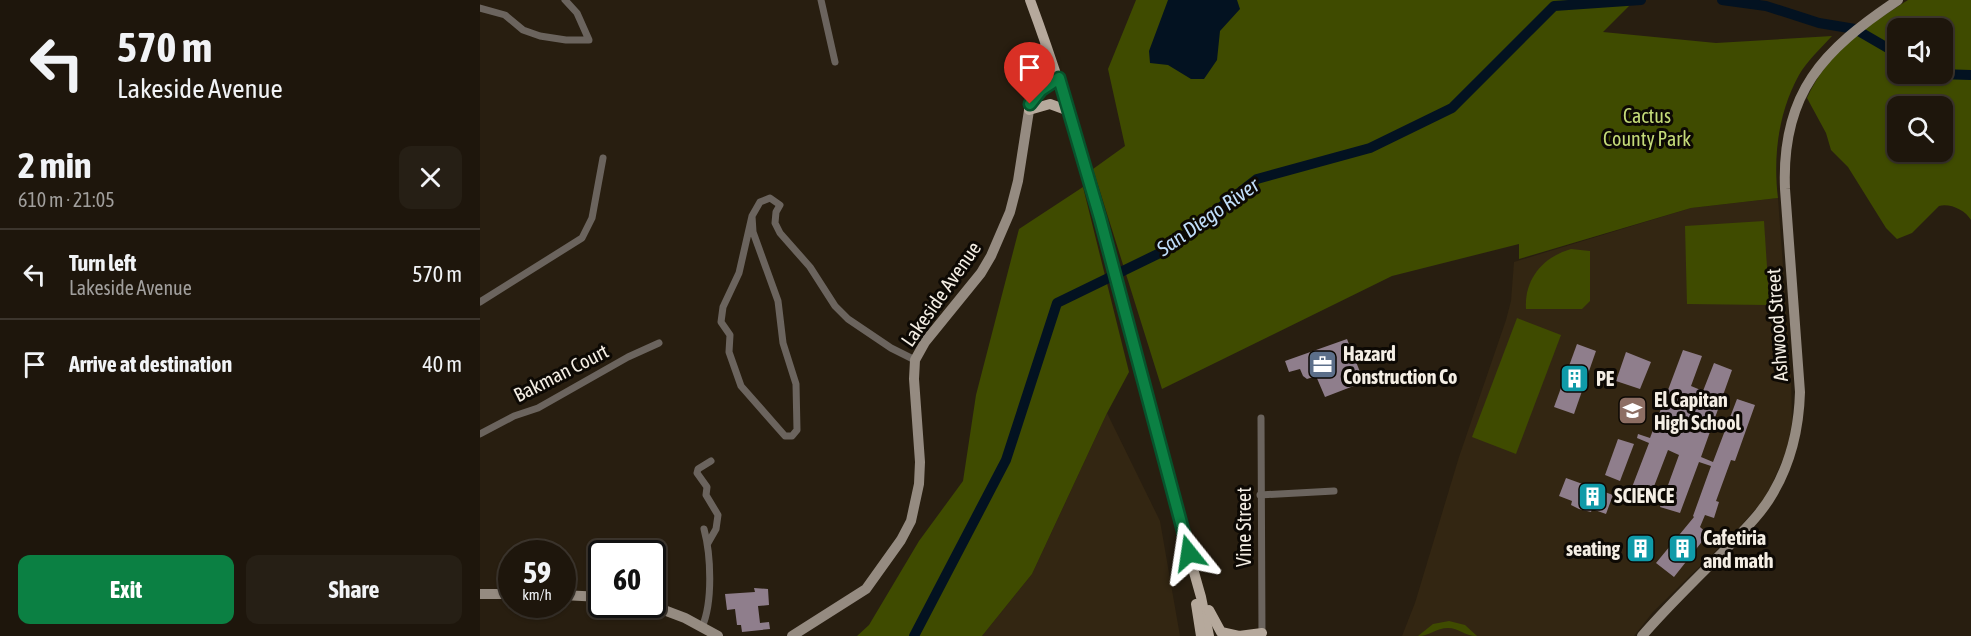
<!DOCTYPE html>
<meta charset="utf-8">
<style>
body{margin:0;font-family:"Asap Condensed",sans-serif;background:#261f15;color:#f1f3f6;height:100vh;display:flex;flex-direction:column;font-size:22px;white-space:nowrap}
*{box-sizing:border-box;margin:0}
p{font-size:20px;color:#a19f9d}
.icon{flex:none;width:33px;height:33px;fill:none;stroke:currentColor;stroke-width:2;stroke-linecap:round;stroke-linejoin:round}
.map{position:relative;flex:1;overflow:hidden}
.panel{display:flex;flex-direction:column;background:#1e160c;width:480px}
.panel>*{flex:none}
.banner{background:#1e160c;color:#f1f3f6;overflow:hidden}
.controls{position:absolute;left:1407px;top:18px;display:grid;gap:12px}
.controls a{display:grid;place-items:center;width:66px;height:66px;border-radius:12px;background:#1e160c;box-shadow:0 2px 4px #0004,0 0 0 2px #3c352d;font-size:30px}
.speed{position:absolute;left:18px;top:540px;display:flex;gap:12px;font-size:30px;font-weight:700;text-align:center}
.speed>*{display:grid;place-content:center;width:78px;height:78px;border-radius:50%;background:#1e160c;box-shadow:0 2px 4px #0004,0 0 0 2px #3c352d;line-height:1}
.speed small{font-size:15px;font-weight:400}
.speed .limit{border:3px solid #111;border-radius:9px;background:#fff;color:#111}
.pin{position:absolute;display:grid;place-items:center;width:51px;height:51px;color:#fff;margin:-62px -26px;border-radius:50% 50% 50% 0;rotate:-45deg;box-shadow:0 0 6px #0007}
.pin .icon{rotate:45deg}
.me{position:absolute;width:66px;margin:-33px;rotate:345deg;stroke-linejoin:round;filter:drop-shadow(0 0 4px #0008)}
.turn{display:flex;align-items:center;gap:21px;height:126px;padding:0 18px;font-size:27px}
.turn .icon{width:78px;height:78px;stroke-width:2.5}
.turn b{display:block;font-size:42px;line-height:51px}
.round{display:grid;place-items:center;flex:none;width:63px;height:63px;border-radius:12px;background:#261f15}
.summary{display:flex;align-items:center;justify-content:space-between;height:102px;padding:0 18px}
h1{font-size:36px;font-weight:700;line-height:45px}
.primary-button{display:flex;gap:12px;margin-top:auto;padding:12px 18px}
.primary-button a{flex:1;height:69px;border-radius:12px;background:#0b8043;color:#fff;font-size:24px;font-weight:700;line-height:69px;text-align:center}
.primary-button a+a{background:#261f15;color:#f1f3f6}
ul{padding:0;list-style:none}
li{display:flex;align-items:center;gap:18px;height:90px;padding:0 18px;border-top:2px solid #3c352d}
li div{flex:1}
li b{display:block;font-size:22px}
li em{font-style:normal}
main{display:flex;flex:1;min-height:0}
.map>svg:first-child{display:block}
</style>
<main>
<section class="panel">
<div class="banner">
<div class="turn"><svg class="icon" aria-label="left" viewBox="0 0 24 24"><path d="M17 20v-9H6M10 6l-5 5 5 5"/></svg><div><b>570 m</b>Lakeside Avenue</div></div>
</div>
<div class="summary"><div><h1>2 min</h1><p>610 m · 21:05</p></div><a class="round"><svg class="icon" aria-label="close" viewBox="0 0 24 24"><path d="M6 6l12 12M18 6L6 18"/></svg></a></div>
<ul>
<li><svg class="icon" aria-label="left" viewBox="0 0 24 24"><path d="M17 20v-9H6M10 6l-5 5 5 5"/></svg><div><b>Turn left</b><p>Lakeside Avenue</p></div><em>570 m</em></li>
<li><svg class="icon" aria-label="arrive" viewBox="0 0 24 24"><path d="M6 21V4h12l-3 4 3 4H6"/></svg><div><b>Arrive at destination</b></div><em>40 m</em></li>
</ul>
<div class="primary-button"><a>Exit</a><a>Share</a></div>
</section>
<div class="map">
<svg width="1491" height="636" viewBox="0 0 1491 636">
<rect width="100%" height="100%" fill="#281e10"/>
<g fill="#332612">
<polygon points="1298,198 1311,375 1312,423 1307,450 1286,497 1258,529 1173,612 1154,636 922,636 935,603 979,457 1026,320 1031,301 1034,262 1211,208"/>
<polygon points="627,413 680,521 700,636 502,636 552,574"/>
</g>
<g fill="#3f4b00" fill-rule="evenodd">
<path d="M656 0H1155L1123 32 1236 43 1352 36C1341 48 1327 61 1319 75 1298 113 1293 157 1298 198L1211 208 1039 259V244L912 276 682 389 613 169 645 146 628 69Z"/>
<path d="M1428 0H1491V220C1485 210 1470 203 1459 206L1432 233 1417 239 1406 228 1368 167 1351 150 1346 133 1327 98C1348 51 1386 27 1428 0ZM1418 28H1462V74H1418ZM1418 106H1462V152H1418Z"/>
<polygon points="603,187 649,372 627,413 552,574 502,636 377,636 389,625 439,541 483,481 496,395 539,229"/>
<polygon points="1284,221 1289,298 1287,305 1207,304 1205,226"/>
<path d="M1091 249 1110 251V301L1102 309H1046C1044 279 1063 257 1091 249Z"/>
<polygon points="1037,318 1081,335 1036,454 992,437"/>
<path d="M969 621 985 625 997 636C984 636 979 628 968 628 956 628 950 636 938 636L953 624Z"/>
</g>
<polygon fill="#031221" points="688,0 757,0 760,9 740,31 737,60 724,79 711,79 688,65 670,63 669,51"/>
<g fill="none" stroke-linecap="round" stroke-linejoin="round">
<g stroke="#031221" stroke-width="10">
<polyline points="1242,0 1286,6 1339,23 1375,29 1418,54"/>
<polyline points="1459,74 1491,75"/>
<polyline points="434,636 526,460 577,303 686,250 777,179 890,148 972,108 1074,6 1161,0"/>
</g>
</g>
<g fill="#8f7e8c">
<polygon points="867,339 884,382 845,397 836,376 827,379 823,376 820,369 809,372 805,361"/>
<polygon points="1097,344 1116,351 1094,414 1074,407"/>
<polygon points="1203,350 1222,356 1211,386 1223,391 1234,363 1252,370 1221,457 1233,462 1257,399 1275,405 1255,461 1251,460 1236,501 1239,502 1234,518 1225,515 1220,527 1228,534 1194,577 1176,563 1214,517 1213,516 1231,466 1219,462 1200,513 1180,507 1199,455 1188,450 1168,502 1149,495 1169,443 1157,438 1158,434 1170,438"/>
<polygon points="1146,352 1171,362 1160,389 1136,381"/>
<polygon points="1138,439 1154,444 1140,481 1125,475"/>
<polygon points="1086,478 1133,495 1126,514 1112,509 1111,512 1099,509 1091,505 1092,501 1079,496"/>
<polygon points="274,588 288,589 289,605 278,606 280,623 289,622 290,629 262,632 261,625 257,625 255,609 247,610 245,594 275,592"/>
</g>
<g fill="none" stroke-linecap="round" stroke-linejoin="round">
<g stroke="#6b645e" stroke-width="7">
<polyline points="341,0 355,62"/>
<polyline points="0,8 25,15 43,30 60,36 86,40 109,40 97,13 85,0"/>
<polyline points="272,216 259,273 243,307 241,322 250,335 249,352 261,386 305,436 312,436 317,430 316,384 303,343 298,301 273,232 272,216 280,202 290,198 300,205 296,212 295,223 300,233 330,267 355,306 368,319 411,348 435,360"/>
<polyline points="0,302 102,238 112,218 123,158"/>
<polyline points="781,418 782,636"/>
<polyline points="0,434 34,416 58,408 148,357 179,343"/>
<polyline points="780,495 854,491"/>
<polyline points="228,543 236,529 238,515 226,495 227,487 217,473 218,469 231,461"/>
<path d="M222 627C233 602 231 555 224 529"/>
</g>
<g stroke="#958b81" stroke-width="10">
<polyline points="0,594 32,594"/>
<polyline points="82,595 122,597"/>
<polyline points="168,604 205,618 238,636"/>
<polyline points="312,636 386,589 421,540 431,521 439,484 440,462 434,379 435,360 445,342 501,273 511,256 530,212 538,181 550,104 561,90 579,78"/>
<path d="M1162 636C1187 607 1215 580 1242 553 1260 534 1280 516 1293 493 1311 462 1319 428 1320 392L1305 189C1301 93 1343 50 1418 0"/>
</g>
<g stroke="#b6a99c" stroke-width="10">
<path d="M550 0C622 194 664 398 721 597L729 636"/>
<polyline points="550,104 564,61 565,46"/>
<polyline points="549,110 570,104 589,111"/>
<polyline points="716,604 721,636"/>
<polyline points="729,610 741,632 759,636 782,633"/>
</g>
</g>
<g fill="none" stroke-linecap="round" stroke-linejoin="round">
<defs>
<polyline id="route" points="550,104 561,90 579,78 620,218 709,553"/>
</defs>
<use href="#route" stroke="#07532c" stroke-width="15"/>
<use href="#route" stroke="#0b8043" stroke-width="10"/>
</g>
<defs>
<symbol id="office-square" viewBox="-11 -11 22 22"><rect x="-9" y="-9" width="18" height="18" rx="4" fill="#5c6f8a" stroke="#0d0904"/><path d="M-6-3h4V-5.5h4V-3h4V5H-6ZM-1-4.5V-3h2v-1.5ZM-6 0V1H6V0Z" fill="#fff"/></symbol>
<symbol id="building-square" viewBox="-11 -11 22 22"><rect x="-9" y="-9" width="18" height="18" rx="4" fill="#0f9aa8" stroke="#0d0904"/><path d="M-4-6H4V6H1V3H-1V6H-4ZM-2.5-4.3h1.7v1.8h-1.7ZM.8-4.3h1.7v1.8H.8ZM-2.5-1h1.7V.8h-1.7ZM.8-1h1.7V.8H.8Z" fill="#fff"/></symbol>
<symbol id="school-square" viewBox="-11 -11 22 22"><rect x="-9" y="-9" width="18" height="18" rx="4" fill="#8d6e63" stroke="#0d0904"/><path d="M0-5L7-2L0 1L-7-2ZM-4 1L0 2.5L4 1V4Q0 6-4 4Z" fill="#fff"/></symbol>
</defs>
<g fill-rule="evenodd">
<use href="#office-square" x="826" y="348" width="33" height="33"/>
<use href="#building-square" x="1078" y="362" width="33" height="33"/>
<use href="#school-square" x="1136" y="394" width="33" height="33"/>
<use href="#building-square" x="1096" y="480" width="33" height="33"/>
<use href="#building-square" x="1144" y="532" width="33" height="33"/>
<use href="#building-square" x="1186" y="532" width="33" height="33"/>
</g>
<g text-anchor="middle" stroke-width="6" stroke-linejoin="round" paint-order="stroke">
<g font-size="20" fill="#c5db79" stroke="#0d0904">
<text x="1167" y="123">Cactus<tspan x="1167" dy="23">County Park</tspan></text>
</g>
<g font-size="20" fill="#f4eee4" stroke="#0d0904">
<text transform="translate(461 294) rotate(-55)" y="7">Lakeside Avenue</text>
<text transform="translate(1297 325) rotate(-94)" y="7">Ashwood Street</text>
<text transform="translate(81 373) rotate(-27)" y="7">Bakman Court</text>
<text transform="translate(764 527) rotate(-90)" y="7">Vine Street</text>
</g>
<g font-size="20" font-weight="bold" fill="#f4eee4" stroke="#0d0904" text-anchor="start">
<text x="863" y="361">Hazard<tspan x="863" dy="23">Construction Co</tspan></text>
<text x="1116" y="386">PE</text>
<text x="1174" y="407">El Capitan<tspan x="1174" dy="23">High School</tspan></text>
<text x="1134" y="503">SCIENCE</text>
<text x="1223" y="545">Cafetiria<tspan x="1223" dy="23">and math</tspan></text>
<text x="1140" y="556" text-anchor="end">seating</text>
</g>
<g font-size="21" font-style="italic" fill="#c0defa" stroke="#0d0904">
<text transform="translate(728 217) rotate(-35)" y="7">San Diego River</text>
</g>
</g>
</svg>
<div class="controls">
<a><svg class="icon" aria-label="sound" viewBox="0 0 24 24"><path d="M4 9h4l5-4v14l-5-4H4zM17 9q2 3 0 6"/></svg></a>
<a><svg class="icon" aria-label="search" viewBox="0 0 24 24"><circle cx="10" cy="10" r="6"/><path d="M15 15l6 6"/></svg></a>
</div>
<div class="speed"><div>59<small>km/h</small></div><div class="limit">60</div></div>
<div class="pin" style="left:550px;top:104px;background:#d93025"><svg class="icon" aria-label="arrive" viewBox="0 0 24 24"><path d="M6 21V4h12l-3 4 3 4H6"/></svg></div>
<svg class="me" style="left:709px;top:553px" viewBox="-20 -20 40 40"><path d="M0-17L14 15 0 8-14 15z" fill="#0b8043" stroke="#fff" stroke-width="4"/></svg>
</div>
</main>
